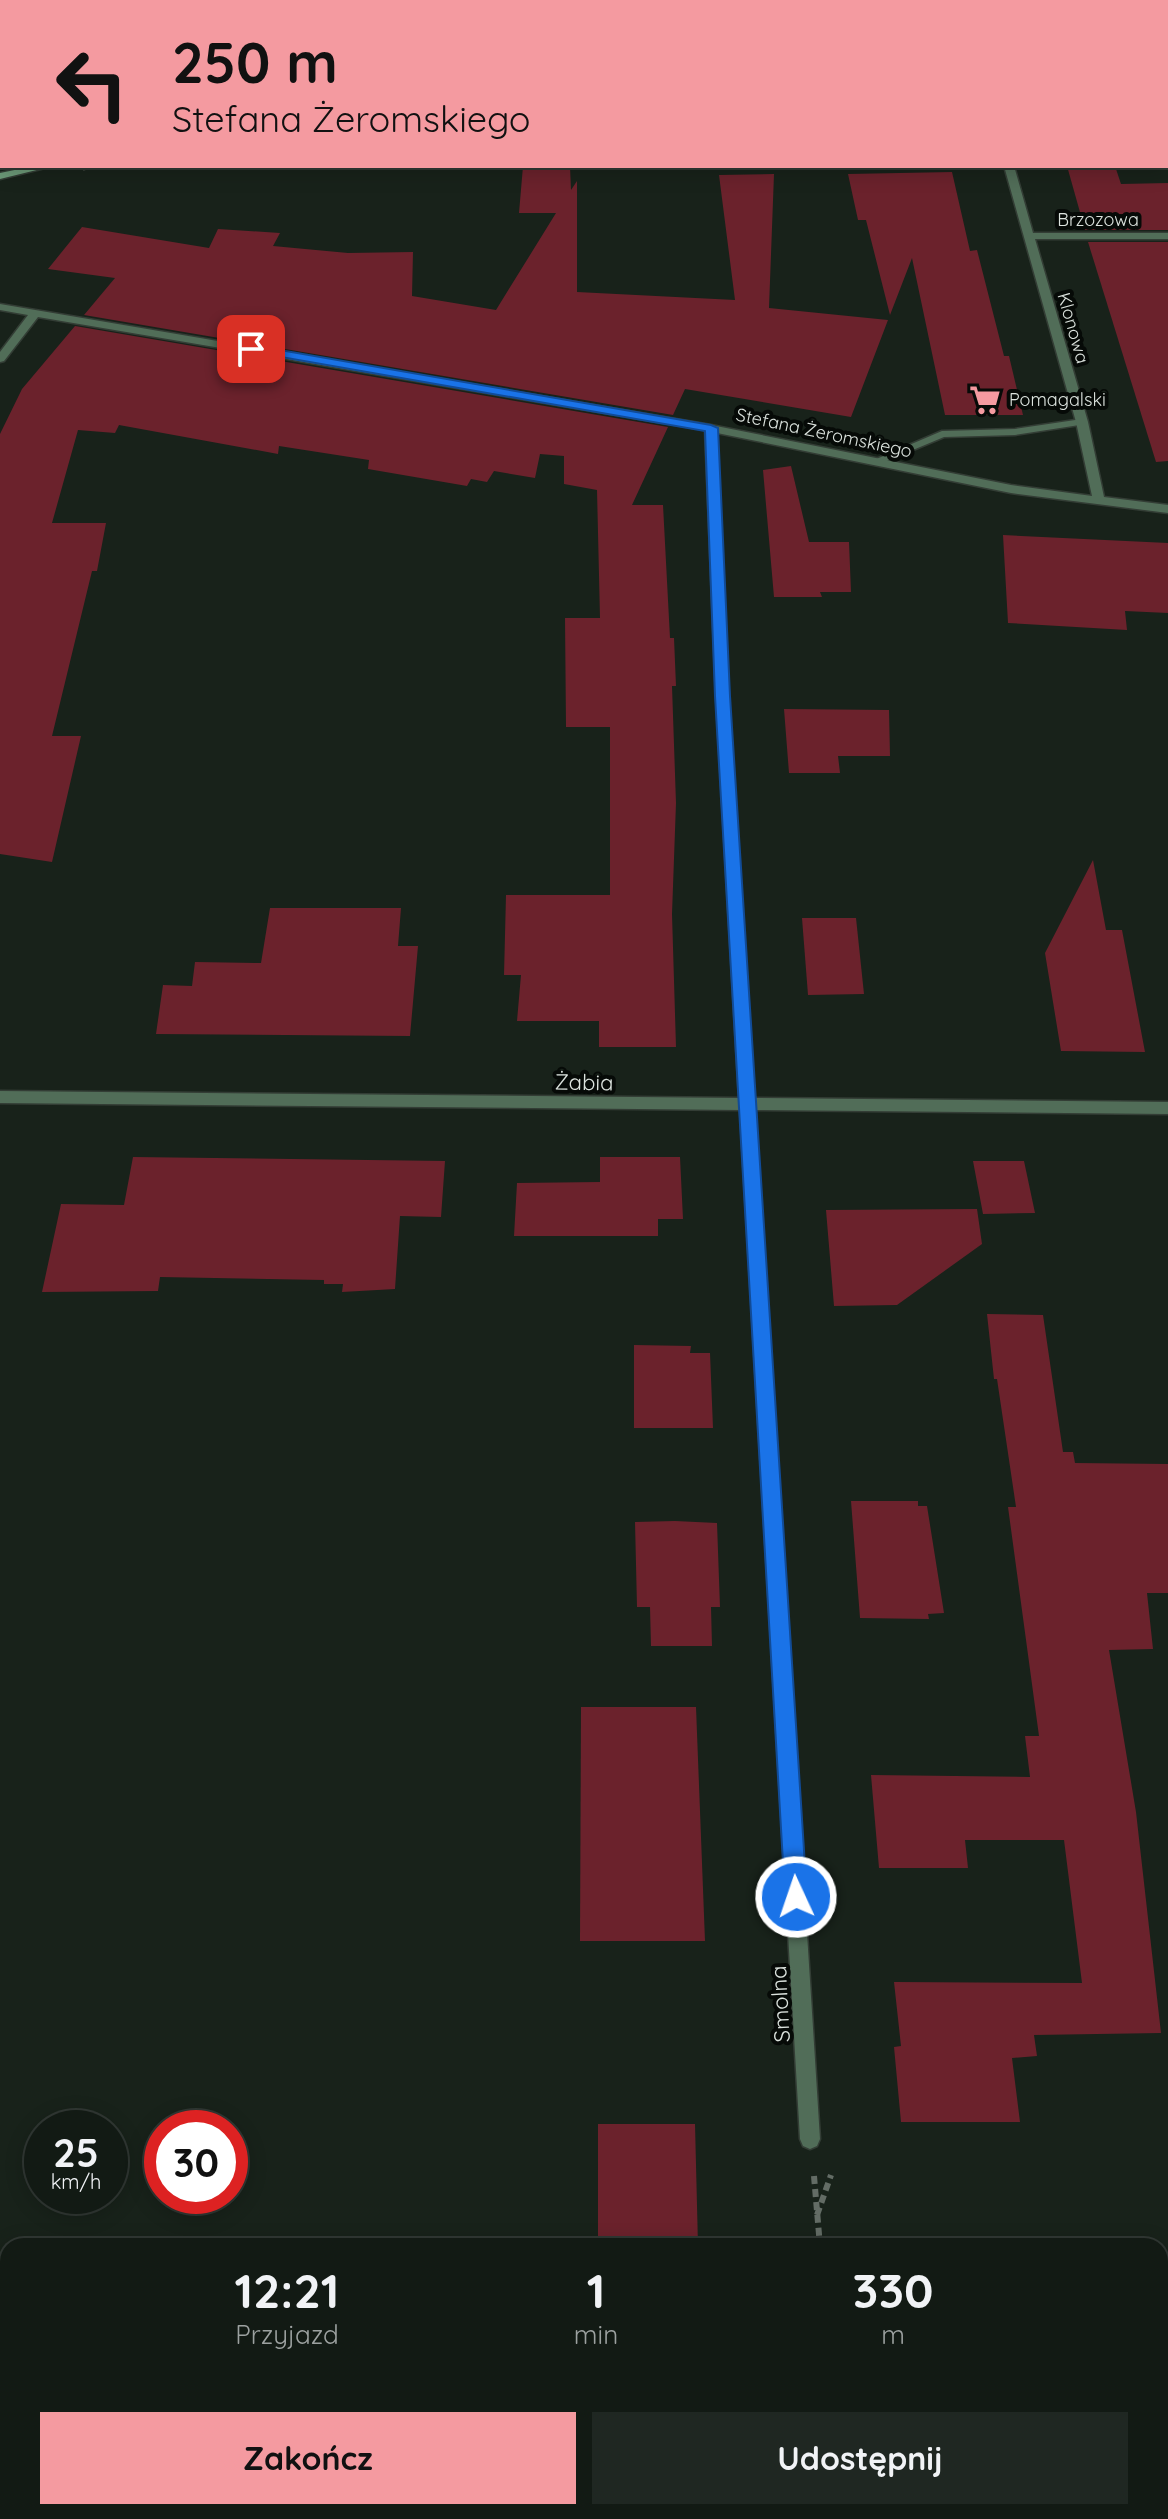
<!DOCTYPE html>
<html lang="pl">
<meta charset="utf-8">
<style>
body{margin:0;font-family:Quicksand,sans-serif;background:#1f2722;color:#f1f3f6;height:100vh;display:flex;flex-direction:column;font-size:30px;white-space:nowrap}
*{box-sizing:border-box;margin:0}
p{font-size:26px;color:#9ca1a0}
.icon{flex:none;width:44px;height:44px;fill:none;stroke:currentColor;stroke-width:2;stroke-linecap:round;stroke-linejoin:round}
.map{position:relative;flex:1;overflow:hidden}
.side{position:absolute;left:0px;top:2238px;width:1168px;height:282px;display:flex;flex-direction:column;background:#121a14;border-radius:24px 24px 0 0;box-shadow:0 4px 20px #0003,0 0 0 2px #313834}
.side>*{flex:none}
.top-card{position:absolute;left:0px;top:0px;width:1168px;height:168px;box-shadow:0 4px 20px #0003,0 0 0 2px #313834;background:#f49aa0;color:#111;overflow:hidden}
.speed{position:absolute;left:24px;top:2110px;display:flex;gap:16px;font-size:40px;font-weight:700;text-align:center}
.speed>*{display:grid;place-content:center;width:104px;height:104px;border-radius:50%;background:#121a14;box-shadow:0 4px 20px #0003,0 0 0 2px #313834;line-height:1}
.speed small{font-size:20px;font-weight:400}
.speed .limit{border:12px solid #d22;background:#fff;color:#111}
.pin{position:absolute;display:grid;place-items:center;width:68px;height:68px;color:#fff;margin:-34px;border-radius:16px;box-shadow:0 4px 12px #0006}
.me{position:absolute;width:88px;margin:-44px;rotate:357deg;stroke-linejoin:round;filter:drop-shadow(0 0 6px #0008)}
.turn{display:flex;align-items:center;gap:28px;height:168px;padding:0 40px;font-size:36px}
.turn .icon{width:104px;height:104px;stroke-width:2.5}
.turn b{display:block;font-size:56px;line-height:68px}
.eta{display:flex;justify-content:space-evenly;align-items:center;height:136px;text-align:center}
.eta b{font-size:48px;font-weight:700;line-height:56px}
.action{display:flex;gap:16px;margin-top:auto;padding:16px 40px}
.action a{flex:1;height:92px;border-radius:0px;background:#f49aa0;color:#111;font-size:32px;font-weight:700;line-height:92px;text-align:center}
.action a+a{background:#1f2722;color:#f1f3f6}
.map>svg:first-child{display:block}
</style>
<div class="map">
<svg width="1168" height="2519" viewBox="0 0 1168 2519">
<rect width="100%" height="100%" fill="#18221a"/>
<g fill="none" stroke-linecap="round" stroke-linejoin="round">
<rect fill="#588e6d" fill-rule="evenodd" x="1166" y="44" width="2" height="6"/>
</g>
<g fill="#6b222c">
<polygon points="523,166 570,166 571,190 577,181 577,292 735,300 719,175 774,174 769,308 888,320 851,417 685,389 673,415 84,315 115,278 48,269 82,227 209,248 218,229 280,233 273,246 348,253 413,252 412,296 496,310 556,213 519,213"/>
<polygon points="1067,166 1115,166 1121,184 1168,183 1168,230 1085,230"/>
<polygon points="952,172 970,251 977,250 1004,356 1009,356 1023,415 945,415 912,258 890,315 866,220 858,220 848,174"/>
<polygon points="1088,242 1168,242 1168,461 1156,462"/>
<polygon points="75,326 668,427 632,505 663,505 670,638 674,638 676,686 672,686 676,803 672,914 676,1047 599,1047 599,1021 517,1021 521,975 504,975 506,895 610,895 610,727 566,727 565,618 600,618 597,490 564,484 564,456 540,454 535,478 494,471 487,482 471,479 467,486 368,469 369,460 279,446 278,454 119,425 115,433 78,430 52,523 106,523 97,571 92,571 52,736 81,736 52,862 0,854 0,434 22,389"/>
<polygon points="791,466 809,542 849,542 851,592 820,592 822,597 774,597 763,470"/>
<polygon points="1003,535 1168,543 1168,613 1125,611 1127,630 1008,623"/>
<polygon points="784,709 889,710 890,756 838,756 840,773 789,773"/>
<polygon points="1093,860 1106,930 1122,930 1145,1052 1061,1051 1045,953"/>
<polygon points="270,908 401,908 398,946 418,946 410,1036 156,1034 163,985 192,986 195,962 261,963"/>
<polygon points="802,918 856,918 864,994 808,995"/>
<polygon points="133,1157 445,1161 441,1217 400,1216 395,1289 342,1292 343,1284 324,1284 324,1280 160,1277 158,1291 42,1292 61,1204 124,1205"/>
<polygon points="600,1157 680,1157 683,1219 658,1219 658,1236 514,1236 517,1183 600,1182"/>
<polygon points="973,1161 1024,1161 1035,1213 983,1214"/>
<polygon points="977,1209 982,1244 897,1305 834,1306 826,1210"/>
<polygon points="987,1314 1043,1315 1063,1452 1073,1452 1075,1463 1168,1464 1168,1593 1147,1593 1153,1649 1109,1650 1136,1812 1161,2033 1034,2035 1037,2056 1012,2058 1020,2122 901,2122 894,2047 901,2046 894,1982 1082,1983 1064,1840 965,1840 968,1868 879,1868 871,1775 1030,1777 1025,1736 1039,1736 1008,1507 1016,1507 997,1379 994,1379"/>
<polygon points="634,1345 691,1346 690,1353 710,1353 713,1428 634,1428"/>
<polygon points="851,1501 918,1501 918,1506 927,1506 944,1613 928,1614 929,1619 860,1618"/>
<polygon points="675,1521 717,1523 720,1607 711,1607 712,1646 651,1646 650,1607 637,1607 635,1522"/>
<polygon points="581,1707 696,1707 705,1941 580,1941"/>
<polygon points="598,2124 695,2124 698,2246 598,2246"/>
</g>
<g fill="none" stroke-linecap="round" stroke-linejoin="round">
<defs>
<polygon id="lane" points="1082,419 1086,420 1086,424 1015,435 944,437 877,465 867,463 942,431 1015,429"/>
<polygon id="street" points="1004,166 1014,166 1033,233 1168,233 1168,239 1035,239 1088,422 1104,497 1168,505 1168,513 1011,493 717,433 728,696 754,1098 1168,1102 1168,1114 755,1110 820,2139 817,2146 810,2149 803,2146 800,2139 740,1110 0,1103 0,1091 739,1098 716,696 705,430 38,317 4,361 0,362 0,352 28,315 0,310 0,304 711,425 1011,485 1092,496 1076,422"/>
<g id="secondary">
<polygon points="786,0 803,0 784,2"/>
<polygon points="34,166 53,166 0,179 0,173"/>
</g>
</defs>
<use href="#lane" stroke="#333d35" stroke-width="3"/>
<use href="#street" stroke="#333d35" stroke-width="3"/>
<use href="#secondary" stroke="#333d35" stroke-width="3"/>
<g stroke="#636c65" stroke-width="3" stroke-dasharray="4 3" stroke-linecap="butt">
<polyline points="716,2 728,0"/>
<polyline points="923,2 932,0"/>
<polyline points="1034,2 1045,0"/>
<polyline points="83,169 97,166"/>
</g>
<g stroke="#636c65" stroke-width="6" stroke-dasharray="8 5" stroke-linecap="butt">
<polyline points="814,2176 820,2246"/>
<polyline points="817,2215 831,2175"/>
<polyline points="823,2519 829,2512"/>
</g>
<use href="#lane" fill="#516d58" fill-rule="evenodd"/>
<use href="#street" fill="#516d58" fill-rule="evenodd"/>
<use href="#secondary" fill="#6c9a78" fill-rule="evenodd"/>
</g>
<polygon fill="#1a73e8" stroke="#114b97" stroke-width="2" points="251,345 711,425 718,428 730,696 807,1897 804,1905 796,1908 788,1905 785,1897 715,696 705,431 247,351 245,349"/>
<defs>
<symbol id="supermarket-bare" viewBox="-9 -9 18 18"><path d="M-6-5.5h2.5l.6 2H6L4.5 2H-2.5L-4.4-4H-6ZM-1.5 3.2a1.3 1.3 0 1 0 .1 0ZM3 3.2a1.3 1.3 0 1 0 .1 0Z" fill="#f49aa0" stroke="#060a07" stroke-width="2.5" paint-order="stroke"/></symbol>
</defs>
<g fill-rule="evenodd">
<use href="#supermarket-bare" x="963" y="378" width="44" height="44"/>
</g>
<g text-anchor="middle" stroke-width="8" stroke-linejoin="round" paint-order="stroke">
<g font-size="18" fill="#dce3de" stroke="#060a07">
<text x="1098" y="226">Brzozowa</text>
<text transform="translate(1073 328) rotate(74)" y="6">Klonowa</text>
<text transform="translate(824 433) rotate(12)" y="6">Stefana Żeromskiego</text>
</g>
<g font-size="18" fill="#dce3de" stroke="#060a07" text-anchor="start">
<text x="1009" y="406">Pomagalski</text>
</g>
<g font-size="22" fill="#dce3de" stroke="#060a07">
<text transform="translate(584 1082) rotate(1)" y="8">Żabia</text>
<text transform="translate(780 2004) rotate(-93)" y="8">Smolna</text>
</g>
</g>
</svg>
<div class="speed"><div>25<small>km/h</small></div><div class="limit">30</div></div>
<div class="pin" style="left:251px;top:349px;background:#d93025"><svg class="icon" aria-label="arrive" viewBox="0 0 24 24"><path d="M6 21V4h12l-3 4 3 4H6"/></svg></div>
<svg class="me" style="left:796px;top:1897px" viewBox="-20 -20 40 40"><circle r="17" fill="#1a73e8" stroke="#fff" stroke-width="3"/><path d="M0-11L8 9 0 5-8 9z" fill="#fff"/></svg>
<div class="top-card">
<div class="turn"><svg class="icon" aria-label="left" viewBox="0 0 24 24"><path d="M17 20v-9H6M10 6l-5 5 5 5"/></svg><div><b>250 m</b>Stefana Żeromskiego</div></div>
</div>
<section class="side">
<div class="eta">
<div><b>12:21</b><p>Przyjazd</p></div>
<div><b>1</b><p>min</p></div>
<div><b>330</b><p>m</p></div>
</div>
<div class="action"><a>Zakończ</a><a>Udostępnij</a></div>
</section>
</div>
